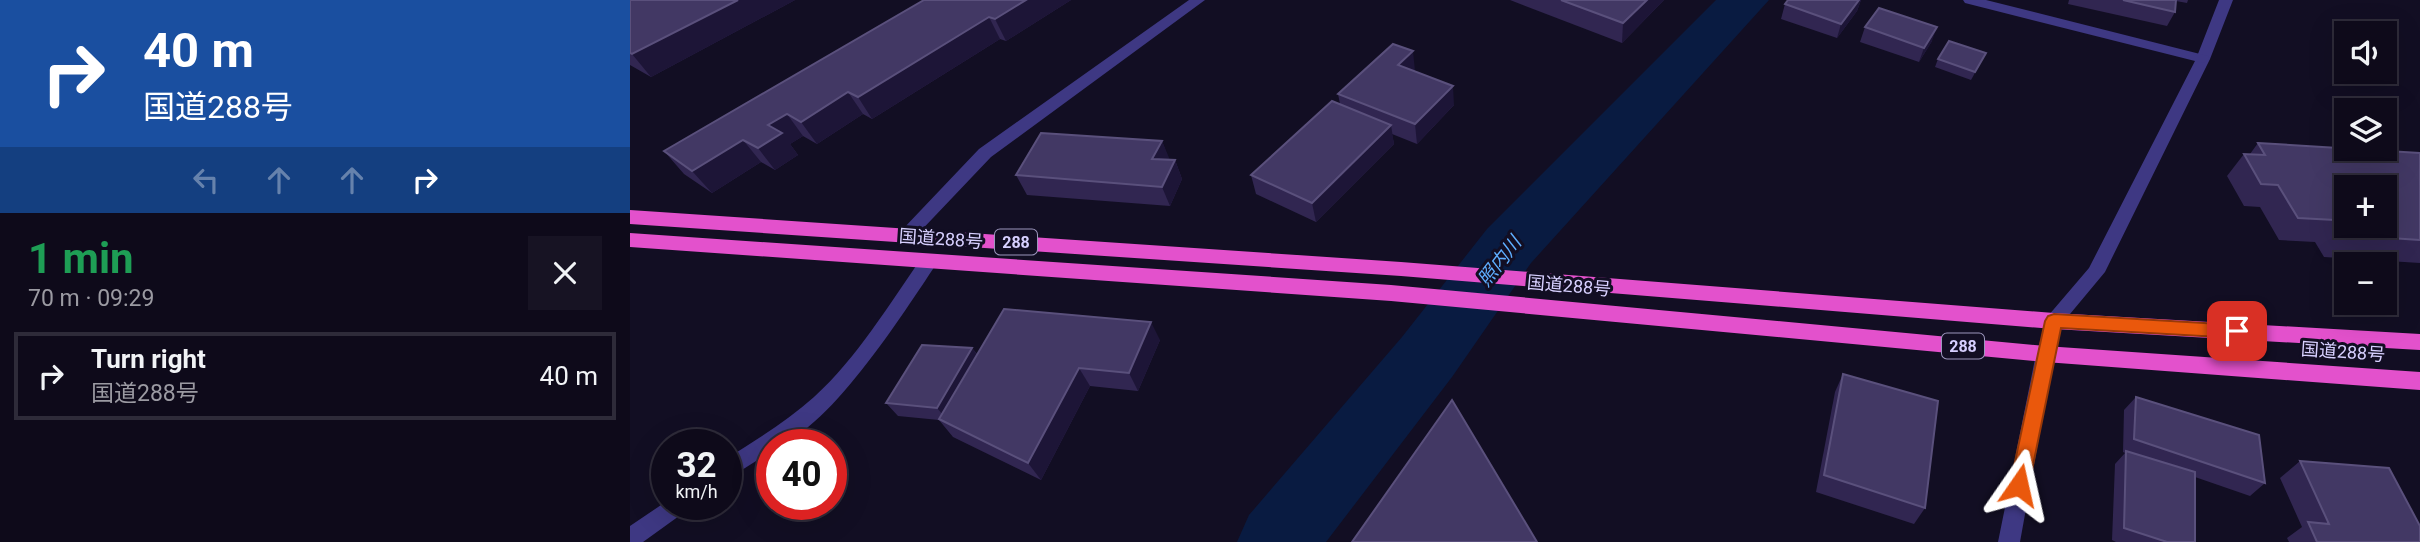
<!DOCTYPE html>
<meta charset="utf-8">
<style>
body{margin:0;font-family:Roboto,"Noto Sans JP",sans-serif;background:#171323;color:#f1f3f6;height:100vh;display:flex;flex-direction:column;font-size:26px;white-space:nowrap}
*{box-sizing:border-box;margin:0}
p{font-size:23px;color:#9b9aa2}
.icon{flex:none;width:38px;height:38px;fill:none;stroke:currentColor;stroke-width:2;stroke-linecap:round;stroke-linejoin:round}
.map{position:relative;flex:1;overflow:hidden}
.panel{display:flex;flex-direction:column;background:#0e0a1a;width:630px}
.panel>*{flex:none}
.hud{background:#1a4fa0;color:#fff;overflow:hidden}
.buttons{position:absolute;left:1704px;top:21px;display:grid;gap:14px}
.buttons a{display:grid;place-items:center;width:63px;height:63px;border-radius:0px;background:#0e0a1a;box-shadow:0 7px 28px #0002,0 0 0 2px #2e2b39;font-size:35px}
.speed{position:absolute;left:21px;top:429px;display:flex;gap:14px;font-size:35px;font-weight:700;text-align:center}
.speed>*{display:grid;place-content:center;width:91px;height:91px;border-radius:50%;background:#0e0a1a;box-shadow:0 7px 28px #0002,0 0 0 2px #2e2b39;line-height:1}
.speed small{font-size:18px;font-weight:400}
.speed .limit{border:10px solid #d22;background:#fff;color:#111}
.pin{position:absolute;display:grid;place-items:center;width:60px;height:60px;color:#fff;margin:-30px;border-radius:14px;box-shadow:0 4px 10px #0006}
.me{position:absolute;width:77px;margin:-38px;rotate:11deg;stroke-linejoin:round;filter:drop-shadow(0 0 5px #0008)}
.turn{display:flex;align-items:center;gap:24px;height:147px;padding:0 28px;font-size:32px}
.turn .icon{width:91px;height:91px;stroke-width:2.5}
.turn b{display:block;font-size:49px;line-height:60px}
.lanes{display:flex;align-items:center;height:66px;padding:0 28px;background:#0003;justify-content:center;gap:35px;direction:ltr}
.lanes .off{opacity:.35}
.round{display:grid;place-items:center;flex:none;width:74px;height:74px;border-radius:0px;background:#171323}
.summary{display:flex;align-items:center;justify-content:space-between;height:119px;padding:0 28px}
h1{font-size:42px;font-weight:700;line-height:52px;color:#1e9e55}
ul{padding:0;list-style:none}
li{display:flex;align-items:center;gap:21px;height:88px;margin:0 14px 10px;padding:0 14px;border:4px solid #2e2b39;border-radius:0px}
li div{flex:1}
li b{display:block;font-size:26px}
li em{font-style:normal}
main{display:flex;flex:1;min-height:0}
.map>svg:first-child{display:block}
</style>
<main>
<section class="panel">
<div class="hud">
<div class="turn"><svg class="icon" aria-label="right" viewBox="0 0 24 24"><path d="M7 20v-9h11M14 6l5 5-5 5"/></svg><div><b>40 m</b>国道288号</div></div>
<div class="lanes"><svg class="icon off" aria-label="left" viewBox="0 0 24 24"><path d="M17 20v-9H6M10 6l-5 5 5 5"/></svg><svg class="icon off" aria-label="ahead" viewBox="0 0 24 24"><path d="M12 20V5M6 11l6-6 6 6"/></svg><svg class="icon off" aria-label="ahead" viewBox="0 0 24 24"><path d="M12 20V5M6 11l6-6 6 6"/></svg><svg class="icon" aria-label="right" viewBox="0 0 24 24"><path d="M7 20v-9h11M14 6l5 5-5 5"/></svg></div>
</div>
<div class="summary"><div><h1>1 min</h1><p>70 m · 09:29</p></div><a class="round"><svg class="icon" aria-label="close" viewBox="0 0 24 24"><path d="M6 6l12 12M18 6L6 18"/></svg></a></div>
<ul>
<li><svg class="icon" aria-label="right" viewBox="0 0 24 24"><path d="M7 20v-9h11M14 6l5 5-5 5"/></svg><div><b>Turn right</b><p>国道288号</p></div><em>40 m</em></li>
</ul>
</section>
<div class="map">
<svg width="1790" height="542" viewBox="0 0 1790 542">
<rect width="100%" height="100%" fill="#120e23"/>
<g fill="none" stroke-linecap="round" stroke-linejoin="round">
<polygon fill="#091b41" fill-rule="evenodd" points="1086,0 1139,0 901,263 822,377 696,542 607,542 619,515 772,337 857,229"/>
<g fill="#3e3883" fill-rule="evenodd">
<polygon points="559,0 575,0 361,157 284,238 272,238 270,234 272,230 349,149"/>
<polygon points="1589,0 1603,0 1580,59 1475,272 1430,326 1424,328 1418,326 1415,321 1418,316 1459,268 1566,59"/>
<path d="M299 255 305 256 308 261 305 266C278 306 191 444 142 444V451L96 480V459C126 440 157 421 184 397 228 357 259 304 293 256Z"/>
<polygon points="37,501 37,504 60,504 56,511 13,542 0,542 0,526"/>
</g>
<g fill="#3e3883" fill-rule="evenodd">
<polygon points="1333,0 1356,0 1578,56 1580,59 1573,63 1335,3"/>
<polygon points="1424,314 1430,316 1433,321 1424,354 1390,542 1368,542 1406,354 1418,316"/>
</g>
<g fill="#e351cc" fill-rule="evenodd">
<polygon points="0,210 771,262 1424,313 1790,334 1790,350 1424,329 771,276 0,224"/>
<polygon points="0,233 761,285 1415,346 1790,372 1790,390 1415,362 761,301 0,247"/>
</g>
</g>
<g fill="#312651">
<polygon points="0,0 165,0 21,77 0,65"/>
<polygon points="294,0 441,0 376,41 370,39 242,119 233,114 187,144 173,136 160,144 168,155 145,170 131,162 82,193 54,174 34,151"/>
<polygon points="880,0 1034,0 992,43"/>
<polygon points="1158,0 1231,0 1227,11 1207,38 1151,19 1155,4"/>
<polygon points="1439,0 1558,0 1557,3 1546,1 1545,12 1537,26 1438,4"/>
<polygon points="1235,27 1302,41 1289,62 1230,42"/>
<polygon points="1356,53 1341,80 1305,67 1308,59"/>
<polygon points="785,71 784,72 824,105 787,144 762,134 764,144 686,222 626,194 621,175 710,104 708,94"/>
<polygon points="532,141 539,160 545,160 552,179 540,206 397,195 386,175"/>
<polygon points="1628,143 1790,153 1790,263 1694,257 1685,242 1649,240 1630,207 1614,206 1597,176 1614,154 1620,154"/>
<polygon points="530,340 508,391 460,386 411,480 323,437 309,420 268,416 256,403 342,348 347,354"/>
<polygon points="1213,374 1295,508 1284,524 1186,492 1205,392"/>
<polygon points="1506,397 1635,483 1620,496 1565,477 1565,542 1486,542 1482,540 1485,464 1495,453 1493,452 1494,410"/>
<polygon points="1670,461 1790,542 1659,542 1657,538 1672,527 1650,478"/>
</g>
<g fill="#1d1537">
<polygon points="108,0 165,0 21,77 2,54"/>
<polygon points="396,0 441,0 376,41 365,19"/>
<polygon points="1017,0 1034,0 992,43 993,23"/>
<polygon points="1229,0 1231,0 1227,11 1207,38 1211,24"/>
<polygon points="359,17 370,39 242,119 228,97"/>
<polygon points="1307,27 1302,41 1289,62 1294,48"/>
<polygon points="783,51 785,71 770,85 768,65"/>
<polygon points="823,86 824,105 787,144 785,124"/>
<polygon points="218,92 233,114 187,144 171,122"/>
<polygon points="157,114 173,136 160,144 168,155 145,170 128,148 138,125"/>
<polygon points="761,125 764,144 686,222 682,203"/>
<polygon points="113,140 131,162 82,193 62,171"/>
<polygon points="532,141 540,160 522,159"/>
<polygon points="545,160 552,179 540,206 532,187"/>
<polygon points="521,322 530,340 508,391 499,373"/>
<polygon points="342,348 352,361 318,421 307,408"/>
<polygon points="449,368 460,386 411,480 398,463"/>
</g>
<g fill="#423864" stroke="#5a507c" stroke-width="2" fill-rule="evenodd">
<polygon points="0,0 108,0 2,54 0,53"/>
<polygon points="294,0 396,0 365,19 359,17 228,97 218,92 171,122 157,114 138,125 152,133 128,148 113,140 62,171 34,151"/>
<polygon points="931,0 1017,0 993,23"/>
<polygon points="1158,0 1229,0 1211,24 1155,4"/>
<polygon points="1493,0 1546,0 1545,12"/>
<polygon points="1249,8 1307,27 1294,48 1235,27"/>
<polygon points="1319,41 1356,53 1345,72 1308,59"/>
<polygon points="763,44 783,51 768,65 823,86 785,124 708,94"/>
<polygon points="702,101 761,125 682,203 621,175"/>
<polygon points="411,133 532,141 522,159 545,160 532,187 386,175"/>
<path d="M1628 143 1790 153V240L1715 235 1705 220 1668 218 1648 185 1631 184 1614 154 1635 155ZM1717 187H1755V226H1717Z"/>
<polygon points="374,309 521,322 499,373 449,368 398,463 309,419"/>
<polygon points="292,345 342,348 307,408 256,403"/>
<polygon points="1213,374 1308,401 1295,508 1194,475"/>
<polygon points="1506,397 1629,435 1635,483 1504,439"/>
<polygon points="822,400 907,542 722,542"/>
<polygon points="1496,451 1565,472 1565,542 1537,542 1494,528"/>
<polygon points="1670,461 1759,468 1790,526 1790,542 1687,542 1678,522 1699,524"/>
</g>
<polygon fill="#ea580c" stroke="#983908" stroke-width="2" points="1424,314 1607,325 1613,327 1615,331 1613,336 1607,338 1431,328 1399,485 1396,491 1389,494 1383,491 1380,485 1415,321 1418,316"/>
<g text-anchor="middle" stroke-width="6" stroke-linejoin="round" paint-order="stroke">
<g fill="#120e23" stroke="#9c96bd" stroke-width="2">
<rect x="365" y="229.5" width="42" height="25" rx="5"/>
<rect x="1312" y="333.5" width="42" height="25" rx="5"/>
</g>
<g font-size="16" font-weight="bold" fill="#d7d0ff">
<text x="386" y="248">288</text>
<text x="1333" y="352">288</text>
</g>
<g font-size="18" fill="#d7d0ff" stroke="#120e23">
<text transform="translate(311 239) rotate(4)" y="6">国道288号</text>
<text transform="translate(939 286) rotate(5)" y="6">国道288号</text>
<text transform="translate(1713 352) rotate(4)" y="6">国道288号</text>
</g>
<g font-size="19" font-style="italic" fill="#5eaeff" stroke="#120e23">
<text transform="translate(869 261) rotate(-52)" y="7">照内川</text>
</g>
</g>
</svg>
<div class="buttons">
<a><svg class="icon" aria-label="sound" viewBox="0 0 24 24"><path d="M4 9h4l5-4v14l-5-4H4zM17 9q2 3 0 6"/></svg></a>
<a><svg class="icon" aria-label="layers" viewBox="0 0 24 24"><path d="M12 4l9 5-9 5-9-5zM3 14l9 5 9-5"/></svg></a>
<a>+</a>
<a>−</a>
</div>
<div class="speed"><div>32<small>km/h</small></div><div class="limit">40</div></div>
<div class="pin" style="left:1607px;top:331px;background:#d93025"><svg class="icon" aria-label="arrive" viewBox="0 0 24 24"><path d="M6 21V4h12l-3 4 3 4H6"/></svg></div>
<svg class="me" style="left:1389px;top:485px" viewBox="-20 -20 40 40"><path d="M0-17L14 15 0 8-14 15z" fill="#ea580c" stroke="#fff" stroke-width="4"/></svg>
</div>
</main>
